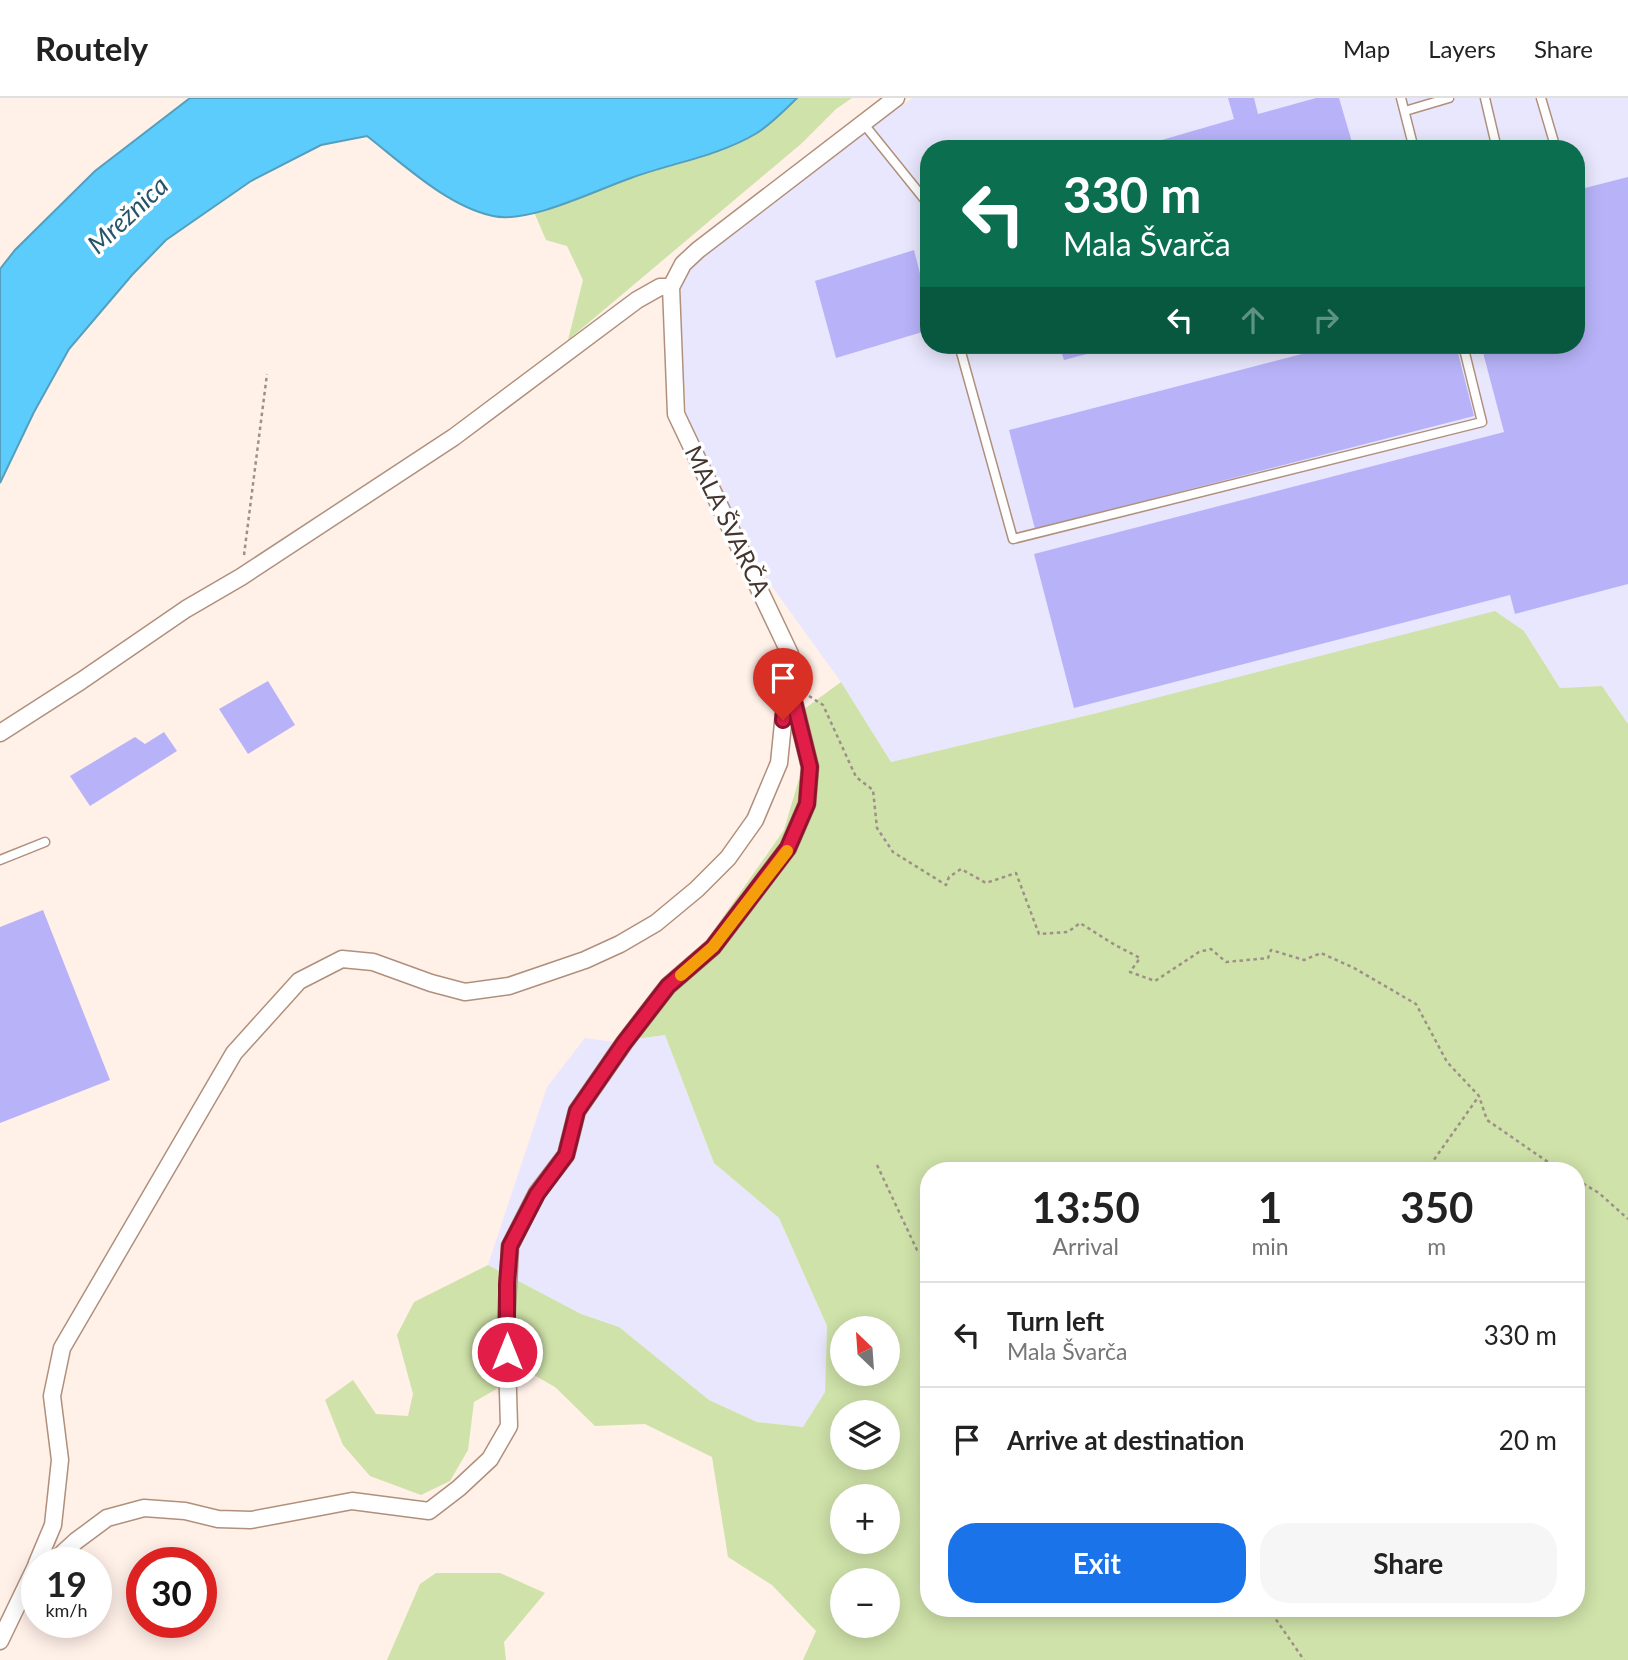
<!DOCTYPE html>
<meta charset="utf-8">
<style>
body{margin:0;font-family:Lato,sans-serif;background:#f6f6f6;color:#222;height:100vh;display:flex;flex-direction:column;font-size:26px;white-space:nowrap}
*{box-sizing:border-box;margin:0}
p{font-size:23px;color:#767676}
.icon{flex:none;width:38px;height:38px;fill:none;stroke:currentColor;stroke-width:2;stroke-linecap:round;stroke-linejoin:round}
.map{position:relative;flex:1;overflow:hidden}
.details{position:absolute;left:920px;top:1064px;width:665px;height:455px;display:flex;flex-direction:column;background:#fff;border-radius:28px;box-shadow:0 4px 18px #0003}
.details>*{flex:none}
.top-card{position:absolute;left:920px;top:42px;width:665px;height:214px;border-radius:28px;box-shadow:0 4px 18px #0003;background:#0b6e4f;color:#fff;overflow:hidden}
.needle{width:46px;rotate:335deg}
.controls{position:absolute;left:830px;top:1218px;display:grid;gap:14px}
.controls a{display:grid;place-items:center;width:70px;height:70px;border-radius:50%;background:#fff;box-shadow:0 4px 18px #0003;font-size:35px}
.speed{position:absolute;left:21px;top:1449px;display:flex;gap:14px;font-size:35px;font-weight:700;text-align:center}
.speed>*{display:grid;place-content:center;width:91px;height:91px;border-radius:50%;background:#fff;box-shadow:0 4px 18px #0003;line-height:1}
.speed small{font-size:18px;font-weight:400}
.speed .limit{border:10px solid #d22;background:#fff;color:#111}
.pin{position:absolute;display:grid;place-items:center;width:60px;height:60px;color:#fff;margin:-72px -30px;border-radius:50% 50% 50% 0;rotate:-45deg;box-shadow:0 0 7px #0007}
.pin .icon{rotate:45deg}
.me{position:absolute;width:77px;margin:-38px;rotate:0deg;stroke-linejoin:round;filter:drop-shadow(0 0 5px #0008)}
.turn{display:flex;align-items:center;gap:24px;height:147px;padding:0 28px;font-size:32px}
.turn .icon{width:91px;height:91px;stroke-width:2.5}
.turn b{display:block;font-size:49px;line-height:60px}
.lanes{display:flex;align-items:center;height:66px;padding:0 28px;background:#0003;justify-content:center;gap:35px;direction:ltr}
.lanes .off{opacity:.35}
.eta{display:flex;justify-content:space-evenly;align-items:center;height:119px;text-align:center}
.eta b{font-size:42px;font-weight:700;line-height:49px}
.action{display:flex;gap:14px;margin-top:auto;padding:14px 28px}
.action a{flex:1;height:80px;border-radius:28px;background:#1a73e8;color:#fff;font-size:28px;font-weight:700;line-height:80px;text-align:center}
.action a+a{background:#f6f6f6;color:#222}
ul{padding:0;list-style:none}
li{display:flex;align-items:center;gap:21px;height:105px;padding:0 28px;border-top:2px solid #e0e0e0}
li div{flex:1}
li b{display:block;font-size:26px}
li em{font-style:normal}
header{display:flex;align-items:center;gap:42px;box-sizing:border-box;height:98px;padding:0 35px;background:#fff;border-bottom:2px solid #e0e0e0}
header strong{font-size:33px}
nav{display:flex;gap:38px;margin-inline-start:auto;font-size:24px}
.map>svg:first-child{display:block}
</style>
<header>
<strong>Routely</strong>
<nav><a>Map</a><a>Layers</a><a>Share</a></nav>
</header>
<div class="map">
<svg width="1628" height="1562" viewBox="0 0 1628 1562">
<rect width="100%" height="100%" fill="#fff0e8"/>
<g fill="#e9e7fd" fill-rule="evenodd">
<path d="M912 0H1628V626L1602 588 1560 590 1524 533 1097 615 891 664 841 584 753 462 686 316 680 193 690 167ZM929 51H1577V247H929Z"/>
<polygon points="665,937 714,1065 779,1120 827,1228 825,1294 803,1329 757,1324 709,1302 619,1229 581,1216 488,1167 547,989 585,940 614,944"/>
</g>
<g fill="#cfe2a9" fill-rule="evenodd">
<polygon points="797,0 852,0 836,11 801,46 568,242 583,182 567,148 546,142 534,114 572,104 780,15"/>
<path d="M1495 513 1524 533 1560 590 1602 588 1628 626V1562H803L816 1533 772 1487 728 1459 712 1359 645 1326 595 1328 555 1289 527 1273 474 1304 468 1352 450 1383 421 1397 370 1378 343 1347 325 1302 353 1282 376 1316 408 1318 413 1296 397 1237 414 1204 488 1167 581 1216 619 1229 709 1302 757 1324 803 1329 825 1294 827 1228 779 1120 714 1065 665 937 614 944 655 889 702 849 784 732 801 674 792 620 841 584 891 664 1097 615ZM929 1073H1577V1510H929ZM842 1230H887V1276H842ZM842 1314H887V1360H842ZM842 1398H887V1444H842ZM842 1482H887V1528H842Z"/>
<polygon points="436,1475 500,1475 545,1495 504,1544 506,1562 387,1562 420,1486"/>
</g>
<path fill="#5bccfc" stroke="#549fbe" stroke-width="2" d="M190 0H797C785 12 771 26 757 35 719 58 672 65 631 80 596 92 529 126 493 118 447 108 403 66 367 38L321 47 251 83 166 142 132 177 69 251 34 314 0 385V171L15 152 95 73Z"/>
<g fill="#b8b3f9">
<polygon points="1228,0 1254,0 1258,16 1316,0 1339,0 1354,51 1131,51 1234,21"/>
<polygon points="1628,79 1628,486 1515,516 1510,497 1074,610 1034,456 1504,334 1481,247 1577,247 1577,92"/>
<polygon points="914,152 929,211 929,232 836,260 815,183"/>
<polygon points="1059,247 1104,247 1106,251 1064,262"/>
<polygon points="1337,247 1456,247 1474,318 1035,431 1009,332"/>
<polygon points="268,583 295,627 248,656 219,611"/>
<polygon points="164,634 177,653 90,708 70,678 135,639 145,646"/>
<polygon points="43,812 110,982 0,1025 0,829"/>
</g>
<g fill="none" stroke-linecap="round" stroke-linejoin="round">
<defs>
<g id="service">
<polyline points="1401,0 1414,51"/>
<polyline points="1485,0 1497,51"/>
<polyline points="1541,0 1556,51"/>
<polyline points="1405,13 1449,0"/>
<polyline points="863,25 929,107"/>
<polyline points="959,247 1013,441 1482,324 1463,247"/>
<polyline points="0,762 45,744"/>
</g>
<g id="minor">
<polyline points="0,635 81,583 186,511 241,479 454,339 637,202 660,189 671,189"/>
<polyline points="37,1465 53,1427 60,1362 52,1298 62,1250 234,955 299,883 342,861 373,864 431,885 465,894 509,888 585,862 620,846 656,825 697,791 728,760 755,722 779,665 790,556 676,316 671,189 683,166 698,152 896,0"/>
<polyline points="52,1465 76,1443 107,1420 144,1410 185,1413 218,1421 251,1422 352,1403 429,1413 459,1390 490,1361 509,1328 506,1227 510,1148 537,1095 566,1057 577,1013 624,945 668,888 713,849 788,750 807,706 810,669 791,591"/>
<polyline points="0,1543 37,1466"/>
</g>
</defs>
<use href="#service" stroke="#b0907c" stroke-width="11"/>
<use href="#minor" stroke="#b0907c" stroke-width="19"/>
<g stroke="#9e9088" stroke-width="2.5" stroke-dasharray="3.5 3.5" stroke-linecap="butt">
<polyline points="244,457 267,276"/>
<polyline points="809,598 823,607 856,679 873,692 877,730 893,754 946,787 949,779 961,771 986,785 1016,775 1039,836 1068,834 1080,825 1115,847 1140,860 1130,874 1155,883 1199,854 1211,851 1226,864 1268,860 1271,852 1304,862 1321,855 1354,870 1416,906 1447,964 1479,998 1487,1022 1561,1073"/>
<polyline points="877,1067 917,1152 929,1159"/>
<polyline points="1426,1073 1479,998"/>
<polyline points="1577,1082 1599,1095 1628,1121"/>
<polyline points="1268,1510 1304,1562"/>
</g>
<use href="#service" stroke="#fff" stroke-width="8"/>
<use href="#minor" stroke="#fff" stroke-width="16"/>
</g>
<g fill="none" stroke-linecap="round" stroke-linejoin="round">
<defs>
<polyline id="route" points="507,1254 507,1186 510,1148 537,1096 566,1057 577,1013 624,945 668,888 713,849 788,750 807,706 810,669 788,580 783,622"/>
</defs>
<use href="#route" stroke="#92132f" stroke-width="18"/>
<use href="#route" stroke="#e11d48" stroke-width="12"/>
<polyline stroke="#f59e0b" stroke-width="12" points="681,877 713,849 787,753"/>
</g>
<g text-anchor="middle" stroke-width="7" stroke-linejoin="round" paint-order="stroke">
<g font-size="24" fill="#44362e" stroke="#fff">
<text transform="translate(727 423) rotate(64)" y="8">MALA ŠVARČA</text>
</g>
<g font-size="26" font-style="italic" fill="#265569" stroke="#fff">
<text transform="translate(128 117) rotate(-43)" y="9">Mrežnica</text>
</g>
</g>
</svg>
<div class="controls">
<a><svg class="needle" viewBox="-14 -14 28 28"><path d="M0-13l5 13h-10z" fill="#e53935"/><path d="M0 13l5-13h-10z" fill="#767676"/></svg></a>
<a><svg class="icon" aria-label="layers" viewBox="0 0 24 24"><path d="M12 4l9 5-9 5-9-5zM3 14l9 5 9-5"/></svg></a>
<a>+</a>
<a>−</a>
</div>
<div class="speed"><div>19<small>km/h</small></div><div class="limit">30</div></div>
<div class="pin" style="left:783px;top:622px;background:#d93025"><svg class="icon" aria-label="arrive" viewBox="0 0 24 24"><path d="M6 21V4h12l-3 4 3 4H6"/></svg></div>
<svg class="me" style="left:507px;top:1254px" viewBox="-20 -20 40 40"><circle r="17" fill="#e11d48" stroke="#fff" stroke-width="3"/><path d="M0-11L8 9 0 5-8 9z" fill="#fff"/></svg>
<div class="top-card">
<div class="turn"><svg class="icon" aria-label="left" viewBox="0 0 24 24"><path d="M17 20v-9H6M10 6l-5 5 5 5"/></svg><div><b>330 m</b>Mala Švarča</div></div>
<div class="lanes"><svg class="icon" aria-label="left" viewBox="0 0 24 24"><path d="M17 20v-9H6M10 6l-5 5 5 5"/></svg><svg class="icon off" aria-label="ahead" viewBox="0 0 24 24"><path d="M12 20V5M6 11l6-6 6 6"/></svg><svg class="icon off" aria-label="right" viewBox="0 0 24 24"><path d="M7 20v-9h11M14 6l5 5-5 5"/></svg></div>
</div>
<section class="details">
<div class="eta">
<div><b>13:50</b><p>Arrival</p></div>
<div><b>1</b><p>min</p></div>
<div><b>350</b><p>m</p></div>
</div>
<ul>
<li><svg class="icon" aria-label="left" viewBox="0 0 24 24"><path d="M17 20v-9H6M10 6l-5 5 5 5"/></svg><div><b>Turn left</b><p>Mala Švarča</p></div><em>330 m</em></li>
<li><svg class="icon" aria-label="arrive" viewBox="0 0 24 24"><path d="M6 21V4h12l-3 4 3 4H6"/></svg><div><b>Arrive at destination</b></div><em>20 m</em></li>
</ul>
<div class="action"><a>Exit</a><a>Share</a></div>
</section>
</div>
